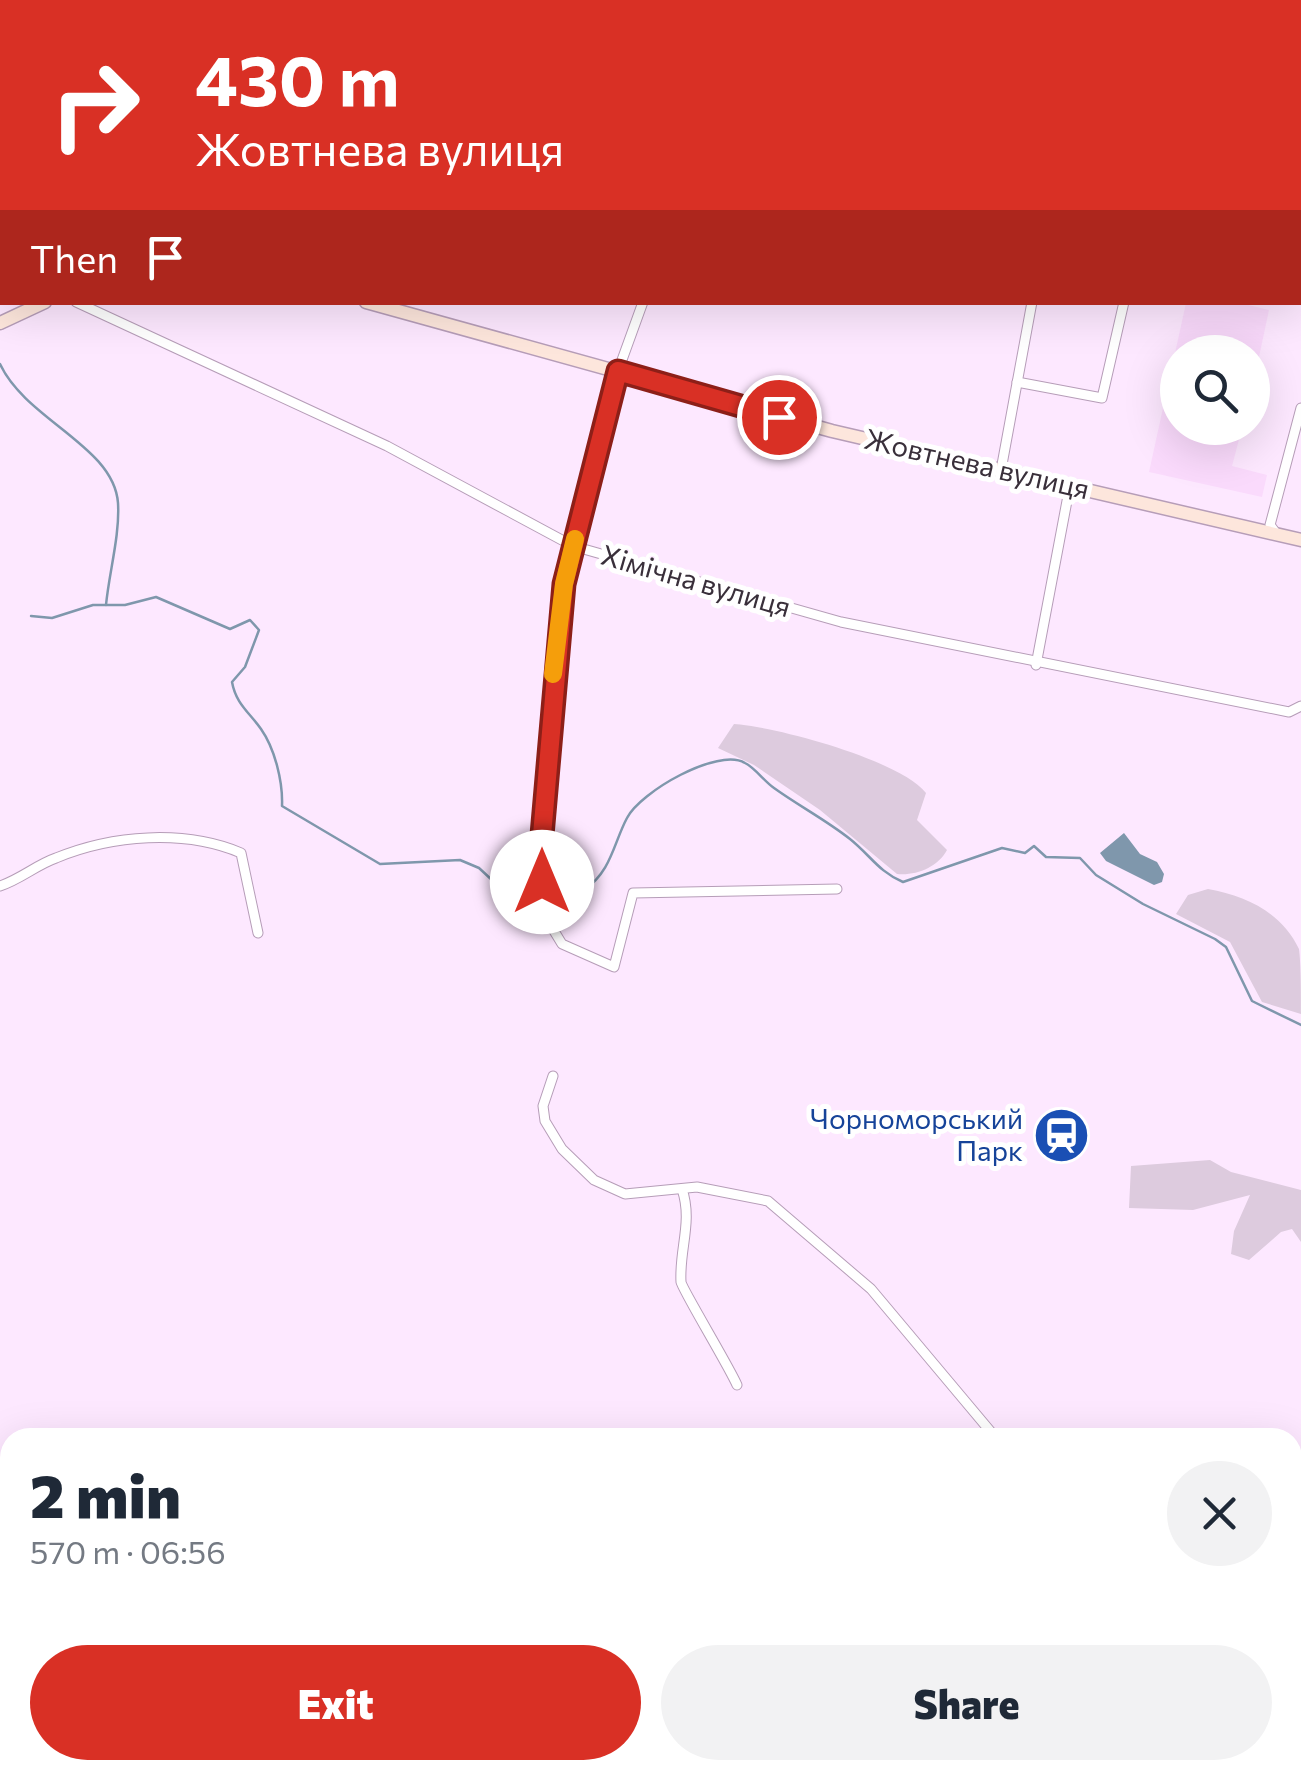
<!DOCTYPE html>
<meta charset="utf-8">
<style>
body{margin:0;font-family:Commissioner,sans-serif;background:#f2f2f3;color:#1f2937;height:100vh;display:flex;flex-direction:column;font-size:38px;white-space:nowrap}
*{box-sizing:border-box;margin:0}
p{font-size:32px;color:#747a83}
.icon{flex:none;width:55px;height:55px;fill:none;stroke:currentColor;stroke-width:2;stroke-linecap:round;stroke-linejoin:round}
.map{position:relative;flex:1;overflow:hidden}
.drawer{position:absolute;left:0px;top:1428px;width:1302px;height:352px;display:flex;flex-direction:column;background:#fff;border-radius:30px 30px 0 0;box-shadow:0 10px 40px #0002}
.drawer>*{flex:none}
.guide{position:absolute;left:0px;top:0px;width:1302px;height:305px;box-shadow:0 10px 40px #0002;background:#d93025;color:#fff;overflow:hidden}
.controls{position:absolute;left:1160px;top:335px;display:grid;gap:20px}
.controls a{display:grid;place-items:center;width:110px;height:110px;border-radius:50%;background:#fff;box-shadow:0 10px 40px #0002;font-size:50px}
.pin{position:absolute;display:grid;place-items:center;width:85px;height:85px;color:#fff;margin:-42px;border:5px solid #fff;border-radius:50%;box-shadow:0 2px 10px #0007}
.me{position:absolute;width:110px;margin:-55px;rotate:0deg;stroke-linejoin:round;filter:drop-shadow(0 0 8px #0008)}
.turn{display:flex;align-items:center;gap:35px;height:210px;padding:0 30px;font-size:45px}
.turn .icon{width:130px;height:130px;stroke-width:2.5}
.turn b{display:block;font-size:70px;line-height:85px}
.then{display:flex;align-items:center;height:95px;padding:0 30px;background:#0003;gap:20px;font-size:38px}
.round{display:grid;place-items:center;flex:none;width:105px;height:105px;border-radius:52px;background:#f2f2f3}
.head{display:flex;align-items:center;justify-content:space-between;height:170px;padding:0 30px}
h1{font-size:60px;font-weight:800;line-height:75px}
.primary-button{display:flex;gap:20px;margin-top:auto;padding:20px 30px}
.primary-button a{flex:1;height:115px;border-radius:60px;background:#d93025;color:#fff;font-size:40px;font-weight:800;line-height:115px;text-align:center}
.primary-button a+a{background:#f2f2f3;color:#1f2937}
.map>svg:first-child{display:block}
</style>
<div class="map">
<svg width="1301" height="1778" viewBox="0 0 1301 1778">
<rect width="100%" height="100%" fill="#fde8ff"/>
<polygon fill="#fadafc" points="1186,303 1240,303 1269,310 1253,385 1252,352 1178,352 1178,428 1242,428 1232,466 1267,475 1262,497 1149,472"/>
<g fill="#ddcbde">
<path d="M734 724C777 727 900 760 926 793L917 820 947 850C938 867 916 876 897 874L820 810 754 765 718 748Z"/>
<path d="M1208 889C1247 896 1282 913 1299 949 1301 964 1301 996 1301 1014L1262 1002 1230 942 1176 914 1188 895Z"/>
<polygon points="1210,1160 1231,1172 1301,1190 1301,1242 1292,1229 1281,1232 1249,1260 1231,1254 1234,1231 1250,1195 1193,1210 1129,1208 1131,1166"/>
</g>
<polygon fill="#7f97ac" points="1124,833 1140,854 1157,862 1164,874 1162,882 1154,885 1106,861 1100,853"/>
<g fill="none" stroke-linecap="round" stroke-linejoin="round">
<g stroke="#7f97ac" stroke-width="2.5">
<path d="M0 364C26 420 114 446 118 503 120 535 109 573 106 605"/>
<path d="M31 616 52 618 93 605H125L156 597 230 629 250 620 259 630 245 667 232 682C236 704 249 712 261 729 275 749 283 782 282 806L380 864 460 860 479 868 507 894 527 902C545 894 569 900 585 889 611 872 614 842 627 818 640 792 718 747 745 763 755 768 764 781 774 788 799 806 826 820 850 839 870 855 879 872 903 882L1002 848 1025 853 1034 846 1046 857 1080 858 1096 875 1143 904 1215 939 1226 947 1252 1001 1301 1025"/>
</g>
<defs>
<g id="street">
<polyline points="82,0 88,2"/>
<polyline points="568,0 573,2"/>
<polyline points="115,2 116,0"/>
<polyline points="966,2 966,0"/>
<polyline points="1107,2 1107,0"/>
<polyline points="1252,2 1253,0"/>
<polyline points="1300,198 1301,194"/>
<polyline points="1300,223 1301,224"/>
<polyline points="76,302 387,446 573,546 841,622 1289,712 1301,706"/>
<polyline points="643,302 618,371 564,584 540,858 548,921 562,944 614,967 633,893 837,889"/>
<polyline points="1017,382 1102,398 1124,302"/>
<polyline points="1001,470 1032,302"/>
<polyline points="1276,533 1270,525 1301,408"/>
<polyline points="1036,665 1070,485"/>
<path d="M0 886C21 879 36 865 56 858 112 835 184 829 241 853L258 933"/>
<polyline points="553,1076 543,1106 545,1121 562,1149 594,1180 625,1194 697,1187 768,1201 871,1289 996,1438"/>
<path d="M682 1189C693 1222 679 1249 681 1282 682 1289 730 1368 737 1385"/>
<polyline points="822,1770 824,1778"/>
<polyline points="1215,1770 1218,1778"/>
</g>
<g id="secondary">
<polyline points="366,302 832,431 1301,540"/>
<polyline points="0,323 45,302"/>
</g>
</defs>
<use href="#street" stroke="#b69db8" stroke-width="11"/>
<use href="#secondary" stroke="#b69db8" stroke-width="15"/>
<use href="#street" stroke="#fff" stroke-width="9"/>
<use href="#secondary" stroke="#fde6dc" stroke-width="12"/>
</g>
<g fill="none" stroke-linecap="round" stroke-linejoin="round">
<defs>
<polyline id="route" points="542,882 540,858 564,584 618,371 779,417"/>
</defs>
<use href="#route" stroke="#8d1f18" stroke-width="25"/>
<use href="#route" stroke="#d93025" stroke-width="18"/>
<polyline stroke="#f59e0b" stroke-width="18" points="553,674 564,584 575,539"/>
</g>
<defs>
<symbol id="station-disc" viewBox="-11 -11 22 22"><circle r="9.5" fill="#1a4fb4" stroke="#fff"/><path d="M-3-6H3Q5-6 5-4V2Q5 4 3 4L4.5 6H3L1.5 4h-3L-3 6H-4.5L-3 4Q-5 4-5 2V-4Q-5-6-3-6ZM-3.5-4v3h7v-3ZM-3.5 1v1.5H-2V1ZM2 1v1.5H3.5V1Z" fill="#fff"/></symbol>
</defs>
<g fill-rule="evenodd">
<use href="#station-disc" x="1030" y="1104" width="63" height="63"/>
</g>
<g text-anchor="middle" stroke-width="10" stroke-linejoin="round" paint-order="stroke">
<g font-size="28" fill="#392f3a" stroke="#fff">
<text transform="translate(977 464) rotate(13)" y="10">Жовтнева вулиця</text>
<text transform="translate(696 581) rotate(16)" y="10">Хімічна вулиця</text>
</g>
<g font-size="28" fill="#164399" stroke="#fff" text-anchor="end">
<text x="1023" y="1129">Чорноморський<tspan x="1023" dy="32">Парк</tspan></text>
</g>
</g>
</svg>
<div class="controls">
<a><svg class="icon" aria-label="search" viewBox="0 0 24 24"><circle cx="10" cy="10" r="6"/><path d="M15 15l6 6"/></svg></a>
</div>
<div class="pin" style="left:779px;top:417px;background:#d93025"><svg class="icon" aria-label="arrive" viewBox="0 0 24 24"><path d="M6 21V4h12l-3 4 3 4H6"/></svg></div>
<svg class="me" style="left:542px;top:882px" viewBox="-20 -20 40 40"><circle r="19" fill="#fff"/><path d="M0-13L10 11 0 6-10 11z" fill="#d93025"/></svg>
<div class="guide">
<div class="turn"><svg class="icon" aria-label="right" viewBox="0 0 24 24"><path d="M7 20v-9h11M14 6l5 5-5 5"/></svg><div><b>430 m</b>Жовтнева вулиця</div></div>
<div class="then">Then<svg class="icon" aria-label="arrive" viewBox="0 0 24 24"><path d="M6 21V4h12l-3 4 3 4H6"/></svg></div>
</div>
<section class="drawer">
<div class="head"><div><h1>2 min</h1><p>570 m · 06:56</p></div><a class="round"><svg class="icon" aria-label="close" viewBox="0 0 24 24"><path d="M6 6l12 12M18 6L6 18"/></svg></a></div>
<div class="primary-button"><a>Exit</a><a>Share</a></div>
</section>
</div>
